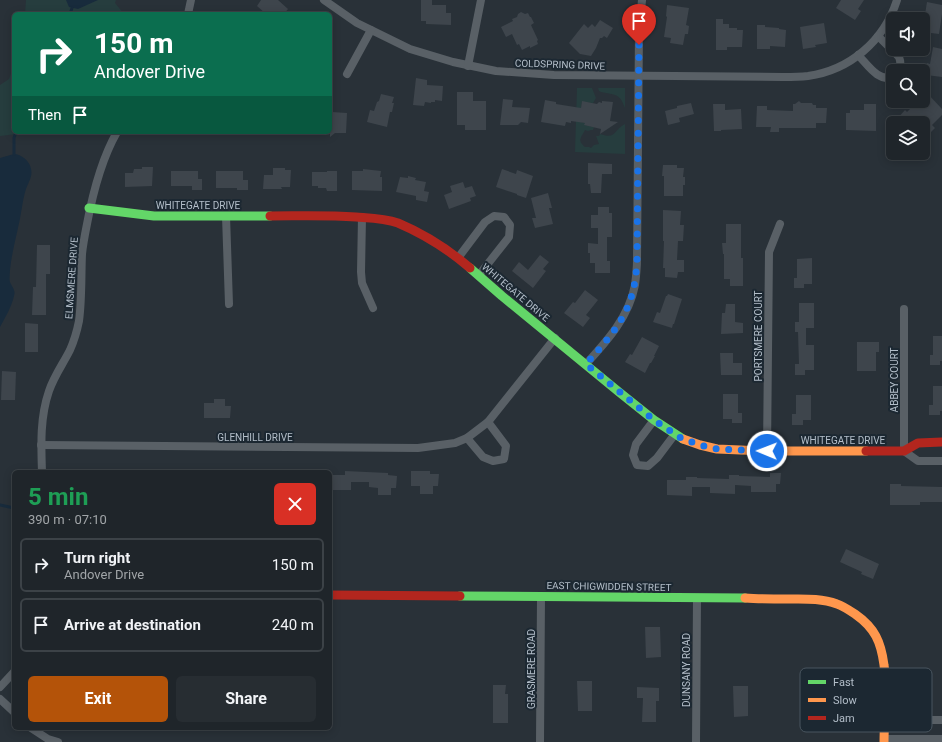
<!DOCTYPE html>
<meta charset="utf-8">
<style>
body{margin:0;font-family:Roboto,sans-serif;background:#272d32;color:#f1f3f6;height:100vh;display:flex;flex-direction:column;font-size:15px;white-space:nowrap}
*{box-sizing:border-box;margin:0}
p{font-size:13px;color:#a1a5a8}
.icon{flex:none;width:22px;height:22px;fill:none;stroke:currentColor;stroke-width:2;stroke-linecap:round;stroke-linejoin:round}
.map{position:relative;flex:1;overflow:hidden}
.drawer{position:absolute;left:12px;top:470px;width:320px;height:260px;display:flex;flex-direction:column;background:#1f252a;border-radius:6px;box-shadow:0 2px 10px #0003,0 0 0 1px #3c4247}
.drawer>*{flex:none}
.banner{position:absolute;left:12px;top:12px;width:320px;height:122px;border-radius:6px;box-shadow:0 2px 10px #0003,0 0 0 1px #3c4247;background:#0b6e4f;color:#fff;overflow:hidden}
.tools{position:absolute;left:886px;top:12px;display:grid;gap:8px}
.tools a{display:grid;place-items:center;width:44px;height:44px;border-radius:6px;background:#1f252a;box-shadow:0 2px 10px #0003,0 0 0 1px #3c4247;font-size:20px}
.pin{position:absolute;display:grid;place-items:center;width:34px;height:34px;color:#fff;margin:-41px -17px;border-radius:50% 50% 50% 0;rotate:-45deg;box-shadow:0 0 4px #0007}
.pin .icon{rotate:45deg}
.me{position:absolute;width:44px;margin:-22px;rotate:271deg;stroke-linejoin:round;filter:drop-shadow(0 0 3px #0008)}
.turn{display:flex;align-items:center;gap:14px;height:84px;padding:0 16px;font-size:18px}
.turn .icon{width:52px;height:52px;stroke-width:2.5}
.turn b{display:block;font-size:28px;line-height:34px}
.then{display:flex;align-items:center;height:38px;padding:0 16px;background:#0003;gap:8px;font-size:15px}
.round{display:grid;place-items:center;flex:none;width:42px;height:42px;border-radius:6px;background:#272d32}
.headline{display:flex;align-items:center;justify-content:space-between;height:68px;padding:0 16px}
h1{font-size:24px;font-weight:700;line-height:30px;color:#1e9e55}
.action{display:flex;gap:8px;margin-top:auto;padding:8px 16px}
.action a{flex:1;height:46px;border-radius:6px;background:#b45309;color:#fff;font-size:16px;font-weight:700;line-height:46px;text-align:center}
.action a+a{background:#272d32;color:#f1f3f6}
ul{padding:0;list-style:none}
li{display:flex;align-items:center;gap:12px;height:54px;margin:0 8px 6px;padding:0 8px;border:2px solid #3c4247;border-radius:6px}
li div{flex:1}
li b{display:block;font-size:15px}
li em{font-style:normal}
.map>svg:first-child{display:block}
</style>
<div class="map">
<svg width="942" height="742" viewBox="0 0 942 742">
<rect width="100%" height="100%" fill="#293138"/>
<g fill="#263d3e">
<polygon points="26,0 116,0 115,3 124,14 25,14"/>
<polygon points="14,65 14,132 34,132 0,136 0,85 9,79"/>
<path d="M577 88H592L596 98 593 103 582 102 579 120 581 122 585 123V125L594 127 593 130H591L588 131 585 130C581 138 577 140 585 147H589L591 148 594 145 599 144 596 136H599L600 134C617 140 614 129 625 124V154L575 152Z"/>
<path d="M598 88H625V108C620 93 615 95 601 92L599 91Z"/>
</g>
<g fill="#182b3c">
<polygon points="66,0 98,0 78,9 69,7"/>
<path d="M14 154C21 154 30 161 31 169 33 176 28 183 26 189 24 195 23 201 22 207 19 228 12 249 10 270 10 274 9 279 10 282 12 287 16 290 14 296 12 306 5 318 0 327V158Z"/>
</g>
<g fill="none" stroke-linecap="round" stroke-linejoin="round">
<g stroke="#182b3c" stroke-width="3">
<polyline points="70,14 72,8"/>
<polyline points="14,154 14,138 16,132"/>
<polyline points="0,505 14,508"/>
</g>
</g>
<g fill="#3e454c">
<polygon points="261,0 278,0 288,9 284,14 266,14 257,6"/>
<polygon points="421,0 432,0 432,5 446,5 446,13 451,13 451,25 426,24 426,21 421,21"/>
<polygon points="841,0 864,0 858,9 861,11 855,20 836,8"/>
<polygon points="927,2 942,5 942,14 939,34 923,32 923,21 924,21"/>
<polygon points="667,5 689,8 686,25 689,26 688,34 685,34 683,45 670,43 671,38 664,37 667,17 666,16"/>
<polygon points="521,12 525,14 528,13 530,17 531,17 534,23 531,25 538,40 537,41 538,44 530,48 530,46 522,50 519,44 517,45 512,34 506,37 501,27 513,21 512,19 517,17 518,14"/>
<polygon points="716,19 723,19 723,24 729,24 729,28 737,28 737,30 743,30 742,47 727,47 727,50 716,50"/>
<polygon points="600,20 613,28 607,38 604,36 602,38 600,38 596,48 591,56 580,54 569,43 584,24 588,28 592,24 595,27"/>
<polygon points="824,23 827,43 815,45 816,47 803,49 800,27"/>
<polygon points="757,25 765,25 765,27 779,28 779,29 786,30 785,47 770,46 770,49 757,49"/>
<polygon points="933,47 942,49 942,77 926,75 927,63 930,64"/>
<polygon points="416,78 427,80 427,85 443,86 442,101 435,100 435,102 431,102 431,103 425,102 424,106 413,105"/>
<polygon points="457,92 473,92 473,101 486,101 486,130 465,130 465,125 457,125"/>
<polygon points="927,93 942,109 942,115 932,125 935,128 927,136 923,132 923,123 901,123 897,119 905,110 907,112 918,101 923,101 923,97"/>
<polygon points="381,94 394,97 392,103 394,103 392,112 390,112 387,127 367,122 370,110 374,111 377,102 379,101"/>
<polygon points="503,99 513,100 512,107 530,108 528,123 521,122 518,125 500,125"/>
<polygon points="545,100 556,102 556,104 581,108 582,101 597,104 599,102 602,103 602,101 613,102 610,121 618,122 600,134 601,129 584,125 585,123 571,121 571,123 566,122 565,126 541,122"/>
<polygon points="799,101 801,103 812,103 813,105 816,105 816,108 827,108 826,123 816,123 816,128 779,128 779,132 770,132 771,127 756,127 757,106 767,106 767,110 793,111 793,104 795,104"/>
<polygon points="691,103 694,114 679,118 680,122 668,125 665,111 677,108 677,106"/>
<polygon points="713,104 725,104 725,110 741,109 742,129 721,130 721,131 714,131"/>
<polygon points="864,104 876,104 876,131 846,130 846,113 850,113 850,110 864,110"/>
<polygon points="332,112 347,113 346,133 335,133 330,137 330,116 332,116"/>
<polygon points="588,163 612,164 612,174 602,174 601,193 591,193 590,184 588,184"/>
<polygon points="663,165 677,165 677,168 684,168 683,177 685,177 685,185 683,185 683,196 664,196 664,176 662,176"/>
<polygon points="142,167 153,167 152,186 125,187 125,173 133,173 134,169 142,169"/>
<polygon points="273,168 285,168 285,170 291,170 290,187 281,187 282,189 263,189 264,175 273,175"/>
<polygon points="363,169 381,171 380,177 382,177 382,191 352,190 352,171 363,171"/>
<polygon points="502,169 516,174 517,170 533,176 526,198 517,195 517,194 496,187"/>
<polygon points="171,171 198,171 198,179 202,179 202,190 192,190 192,186 171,186"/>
<polygon points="216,171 243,171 243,180 248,180 248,190 237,190 237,188 216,188"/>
<polygon points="327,171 337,171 337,191 327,191 326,188 318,188 318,186 312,186 312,172 327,172"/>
<polygon points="408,176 416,178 415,180 426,182 424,191 429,192 427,202 416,200 416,196 396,192 400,177 408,178"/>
<polygon points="463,182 465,188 472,186 476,196 470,198 471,201 449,209 444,195 452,192 450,186"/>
<polygon points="548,193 552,208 549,208 553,224 535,228 532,218 536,218 531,198"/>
<polygon points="598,207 609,207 609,213 612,213 612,237 607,237 607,261 610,261 610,273 595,273 595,263 590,263 590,253 588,253 588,243 598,244 598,228 591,228 591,215 598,215"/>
<polygon points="663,210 681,211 680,225 684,225 683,241 678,241 677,260 684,260 684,272 678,272 677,278 665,277 665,268 663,268 664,241 663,241"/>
<polygon points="726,224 741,224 741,258 743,258 743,286 730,286 730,279 724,279 724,254 723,254 722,243 726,243"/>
<polygon points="37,245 50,245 50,274 46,274 46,315 32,315 33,287 36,287"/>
<polygon points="540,255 549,262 543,269 546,271 533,288 512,271 519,262 528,270"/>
<polygon points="812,258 812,284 804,284 804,288 794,288 794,278 797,278 797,259"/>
<polygon points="585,290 598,300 586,315 590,318 583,327 564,313 573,302 575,303"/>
<polygon points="668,294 682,299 674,324 673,324 672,328 653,322 657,312 660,313 666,296 667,296"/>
<polygon points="799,303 814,303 814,328 806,328 806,345 814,345 814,370 805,370 805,375 795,375 795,364 799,364 798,332 795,332 795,322 799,322"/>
<polygon points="726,304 735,304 735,322 743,323 743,333 721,334 722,313 725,313"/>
<polygon points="25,323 38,324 38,352 25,352"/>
<polygon points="933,336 942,336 942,361 940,361 940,365 930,365 930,355 933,355"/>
<polygon points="642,337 659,346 654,356 655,356 651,363 650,363 645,373 625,362 630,354 632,355"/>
<polygon points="857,342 879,342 879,352 876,352 876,371 857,371"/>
<polygon points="720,353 733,353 733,363 742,363 742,375 721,375"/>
<polygon points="2,371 16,372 15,400 1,400"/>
<polygon points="933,386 942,386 942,411 940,411 940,415 929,415 929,405 933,405"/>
<polygon points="723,394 738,394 738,413 742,413 742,423 732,423 732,419 723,419"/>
<polygon points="796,395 811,395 811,420 803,420 803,425 792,425 792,414 796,414"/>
<polygon points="214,399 225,399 225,406 231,406 230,418 204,418 204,403 214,403"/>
<polygon points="345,471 388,473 388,475 397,476 396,488 391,488 391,495 378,495 378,488 369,487 369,482 351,482 351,490 330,490 330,475 345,475"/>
<polygon points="411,471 430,471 430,474 439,474 438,486 433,486 433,494 420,494 420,486 411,486"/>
<polygon points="770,473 781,473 780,484 776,484 776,492 751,492 751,486 735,485 735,494 710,493 710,487 692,487 692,496 667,495 667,480 686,480 686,477 697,477 697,478 729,479 729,475 739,475 739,476 770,477"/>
<polygon points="890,484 901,484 901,486 942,487 942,502 920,502 920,505 890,505"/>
<polygon points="846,549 879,564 873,579 861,574 862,572 840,562"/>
<polygon points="645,627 660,627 661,657 646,658"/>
<polygon points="577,681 592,681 592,711 578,711"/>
<polygon points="493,685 506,685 505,694 508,694 508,723 493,723"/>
<polygon points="733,686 748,686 748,716 734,717"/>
<polygon points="637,687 659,688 659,701 656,701 656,722 642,722 643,698 637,698"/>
</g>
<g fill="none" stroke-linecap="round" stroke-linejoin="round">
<g stroke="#596066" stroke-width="8">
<path d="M324 0 357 23 410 49 453 62 496 71 554 75 783 77C791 77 799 77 808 76 850 70 884 41 897 0"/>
<polyline points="188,14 191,0"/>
<path d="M878 36 899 57C901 62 901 66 899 71"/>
<path d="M858 55C868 65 878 82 893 77"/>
<polyline points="468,66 481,0"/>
<polyline points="347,74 371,30"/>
<polyline points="226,216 229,304"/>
<polyline points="362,217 361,272 362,283 373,308"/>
<polyline points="458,258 485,222 494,216 504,217 510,225 509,237 479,275"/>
<polyline points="904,309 904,451 918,461 942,461"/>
<path d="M586 364C607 341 629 317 635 285 636 277 637 269 637 260L639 30 642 0"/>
<polyline points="654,420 636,444 633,455 637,465 648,466 657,458 675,434"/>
<polyline points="467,438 483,457 493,461 504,459 506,446 488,422"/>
<polyline points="41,445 418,448 455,443 467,438 488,422 555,338"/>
<polyline points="767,451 769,252 780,224"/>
<path d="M42 472C41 444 40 417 49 391 54 376 63 364 70 350 74 341 77 331 79 321 82 299 81 276 82 254 83 244 85 234 87 224 93 192 101 160 117 132"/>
<polyline points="0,687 14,672"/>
<polyline points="0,699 14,712"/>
<polyline points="884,720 942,720"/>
<polyline points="31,728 48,739 58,742"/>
<polyline points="884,739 942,739"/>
<polyline points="540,742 541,596"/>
<polyline points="696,742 697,598"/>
</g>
<g stroke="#63d668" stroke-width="9">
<polyline points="89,208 154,216 270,216"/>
<polyline points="470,268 502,296 619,392 654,420 683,439"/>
<polyline points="460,596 745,598"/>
</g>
<g stroke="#ff974d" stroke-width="9">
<polyline points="683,439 700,445 717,449 767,451 866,451"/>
<path d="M745 598C759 599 774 599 788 599 804 599 821 598 837 604 843 606 849 610 855 614 875 628 881 642 884 665 888 691 884 717 884 742"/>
</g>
<g stroke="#b3261e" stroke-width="9">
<path d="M270 216C299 216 327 215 356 217 370 218 384 218 398 223 424 234 449 250 470 268"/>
<polyline points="866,451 904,451 918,443 942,442"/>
<polyline points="330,595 460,596"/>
</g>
</g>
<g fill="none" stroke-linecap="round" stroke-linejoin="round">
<path stroke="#1a73e8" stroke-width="7" stroke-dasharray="0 12.6" d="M639 45 637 260C635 310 617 329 586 364L654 420 681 438 700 445 717 449 767 451"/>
</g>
<g text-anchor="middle" stroke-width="4" stroke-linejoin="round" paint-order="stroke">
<g font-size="10" fill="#b3bec9" stroke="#1c2832">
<text transform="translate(560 64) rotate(2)" y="4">COLDSPRING DRIVE</text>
<text x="198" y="209">WHITEGATE DRIVE</text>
<text transform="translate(71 278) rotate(-86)" y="4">ELMSMERE DRIVE</text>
<text transform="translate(516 292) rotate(40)" y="4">WHITEGATE DRIVE</text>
<text transform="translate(758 336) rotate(-90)" y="4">PORTSMERE COURT</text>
<text transform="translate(894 380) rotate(-90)" y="4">ABBEY COURT</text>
<text x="255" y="441">GLENHILL DRIVE</text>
<text x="843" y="444">WHITEGATE DRIVE</text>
<text transform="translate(609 586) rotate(1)" y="4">EAST CHIGWIDDEN STREET</text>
<text transform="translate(531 669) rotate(-90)" y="4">GRASMERE ROAD</text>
<text transform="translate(686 670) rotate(-90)" y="4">DUNSANY ROAD</text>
</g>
</g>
<rect x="800" y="668" width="132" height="64" rx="6" fill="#1c2832" stroke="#49555f" stroke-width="1"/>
<rect x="808" y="680" width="18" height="4" fill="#63d668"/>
<rect x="808" y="698" width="18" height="4" fill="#ff974d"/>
<rect x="808" y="716" width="18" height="4" fill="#b3261e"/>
<g font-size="11" fill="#b3bec9">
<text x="833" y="686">Fast</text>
<text x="833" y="704">Slow</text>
<text x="833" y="722">Jam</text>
</g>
</svg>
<div class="tools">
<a><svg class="icon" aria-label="sound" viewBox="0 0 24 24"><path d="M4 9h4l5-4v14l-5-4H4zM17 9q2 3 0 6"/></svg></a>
<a><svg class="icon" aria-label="search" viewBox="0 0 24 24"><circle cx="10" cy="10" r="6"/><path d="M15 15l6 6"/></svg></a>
<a><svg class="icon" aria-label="layers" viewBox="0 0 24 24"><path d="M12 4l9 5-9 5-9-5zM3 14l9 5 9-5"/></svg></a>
</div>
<div class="pin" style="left:639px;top:45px;background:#d93025"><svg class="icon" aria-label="arrive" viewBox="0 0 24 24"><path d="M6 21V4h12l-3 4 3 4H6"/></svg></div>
<svg class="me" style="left:767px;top:451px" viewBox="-20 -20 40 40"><circle r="17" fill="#1a73e8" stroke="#fff" stroke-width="3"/><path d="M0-11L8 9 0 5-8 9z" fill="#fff"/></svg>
<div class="banner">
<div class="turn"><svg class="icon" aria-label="right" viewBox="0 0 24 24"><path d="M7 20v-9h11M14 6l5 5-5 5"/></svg><div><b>150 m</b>Andover Drive</div></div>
<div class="then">Then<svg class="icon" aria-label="arrive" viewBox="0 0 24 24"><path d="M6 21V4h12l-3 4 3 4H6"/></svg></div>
</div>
<section class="drawer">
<div class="headline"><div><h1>5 min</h1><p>390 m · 07:10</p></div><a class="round" style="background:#d93025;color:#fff"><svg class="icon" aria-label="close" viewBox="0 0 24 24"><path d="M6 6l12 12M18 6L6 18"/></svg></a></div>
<ul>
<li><svg class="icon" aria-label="right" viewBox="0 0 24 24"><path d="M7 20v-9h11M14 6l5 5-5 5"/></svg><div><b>Turn right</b><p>Andover Drive</p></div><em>150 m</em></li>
<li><svg class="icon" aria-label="arrive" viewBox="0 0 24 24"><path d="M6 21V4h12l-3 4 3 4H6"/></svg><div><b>Arrive at destination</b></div><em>240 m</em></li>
</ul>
<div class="action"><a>Exit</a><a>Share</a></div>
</section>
</div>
